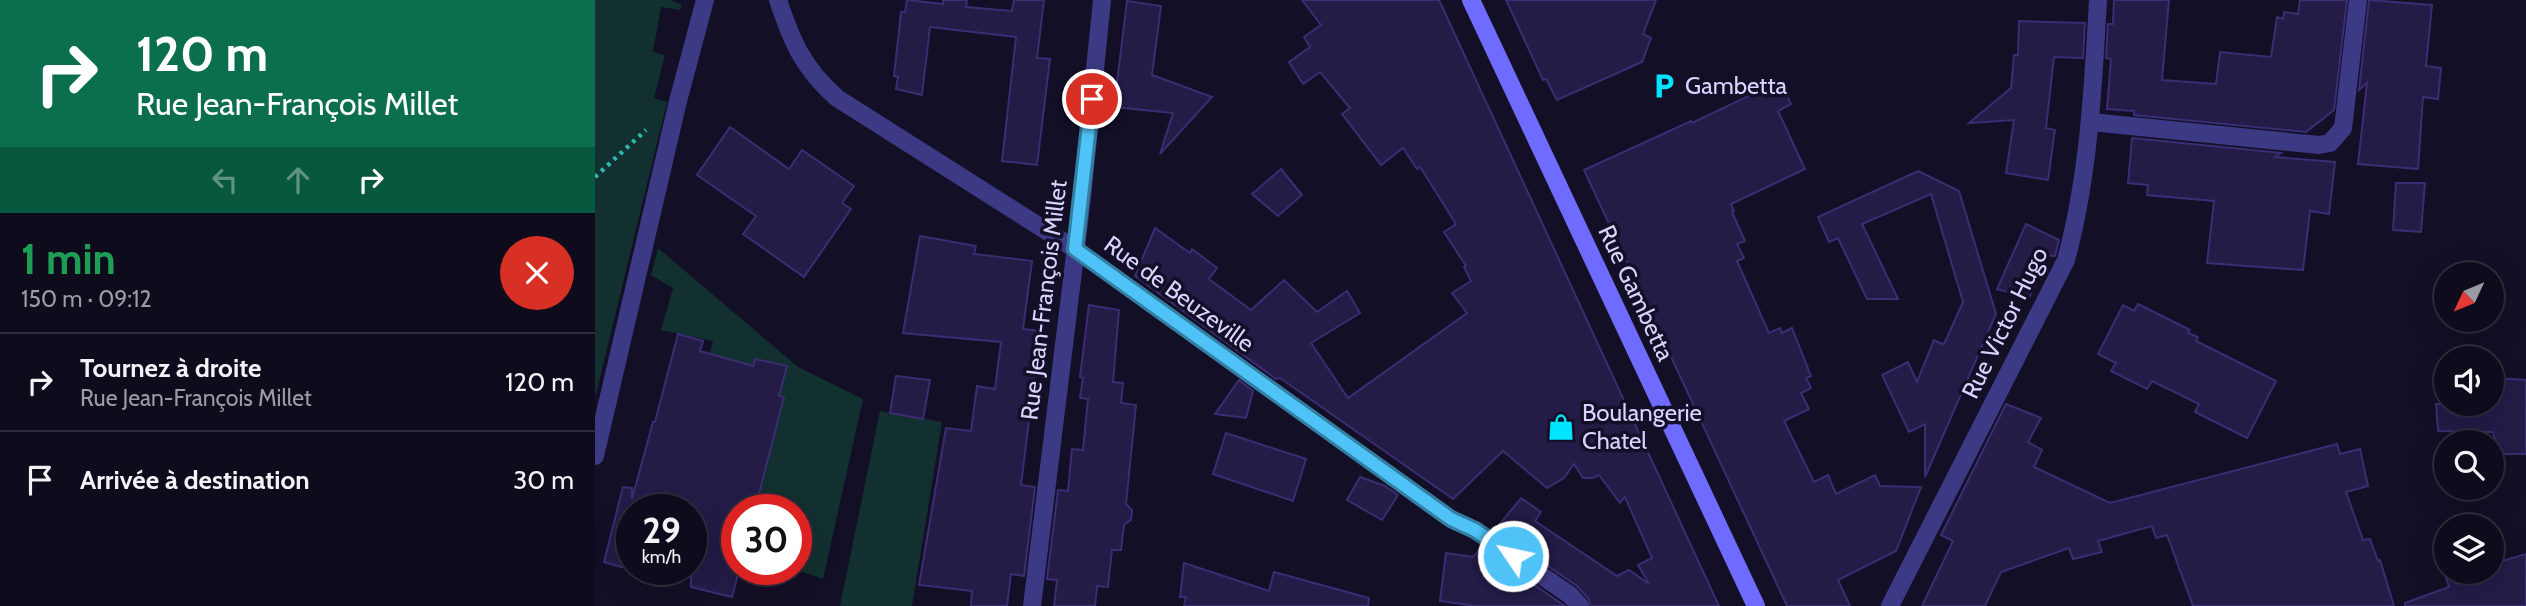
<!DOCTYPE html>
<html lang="fr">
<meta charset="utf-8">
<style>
body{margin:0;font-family:Cabin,sans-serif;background:#1c1929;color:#f1f3f6;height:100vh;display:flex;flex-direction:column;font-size:26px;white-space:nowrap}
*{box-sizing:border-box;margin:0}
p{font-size:23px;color:#9b9ba3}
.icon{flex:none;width:38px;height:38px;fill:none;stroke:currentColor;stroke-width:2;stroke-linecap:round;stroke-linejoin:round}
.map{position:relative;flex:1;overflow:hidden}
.details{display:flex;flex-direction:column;background:#0e0b1c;width:595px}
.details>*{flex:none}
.banner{background:#0b6e4f;color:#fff;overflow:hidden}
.needle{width:46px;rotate:226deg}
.fabs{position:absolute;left:1839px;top:262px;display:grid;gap:14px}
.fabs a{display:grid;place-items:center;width:70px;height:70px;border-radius:50%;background:#0e0b1c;box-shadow:0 7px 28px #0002,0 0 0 2px #2e2b3b;font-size:35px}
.speed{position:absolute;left:21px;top:494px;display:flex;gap:14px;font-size:35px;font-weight:700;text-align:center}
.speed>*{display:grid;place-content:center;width:91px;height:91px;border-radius:50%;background:#0e0b1c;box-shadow:0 7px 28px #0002,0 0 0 2px #2e2b3b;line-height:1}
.speed small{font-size:18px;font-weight:400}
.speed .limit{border:10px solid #d22;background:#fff;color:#111}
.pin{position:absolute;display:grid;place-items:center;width:60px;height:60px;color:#fff;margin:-30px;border:4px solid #fff;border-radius:50%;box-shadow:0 2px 7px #0007}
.me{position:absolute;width:77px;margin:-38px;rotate:304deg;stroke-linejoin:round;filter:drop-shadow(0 0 5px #0008)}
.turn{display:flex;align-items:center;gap:24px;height:147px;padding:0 21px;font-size:32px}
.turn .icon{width:91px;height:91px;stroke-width:2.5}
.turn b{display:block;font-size:49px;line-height:60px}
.lanes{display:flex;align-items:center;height:66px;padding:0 21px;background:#0003;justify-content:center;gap:35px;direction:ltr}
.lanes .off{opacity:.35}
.round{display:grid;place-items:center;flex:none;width:74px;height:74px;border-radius:37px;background:#1c1929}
.summary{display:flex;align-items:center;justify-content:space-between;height:119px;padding:0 21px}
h1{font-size:42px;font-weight:700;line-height:52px;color:#1e9e55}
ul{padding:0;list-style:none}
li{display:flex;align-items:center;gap:21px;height:98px;padding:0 21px;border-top:2px solid #2e2b3b}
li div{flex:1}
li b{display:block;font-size:26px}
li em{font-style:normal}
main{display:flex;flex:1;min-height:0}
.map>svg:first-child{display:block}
</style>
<main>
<section class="details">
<div class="banner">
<div class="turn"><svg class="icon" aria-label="right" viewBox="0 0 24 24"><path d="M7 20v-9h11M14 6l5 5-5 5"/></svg><div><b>120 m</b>Rue Jean-François Millet</div></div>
<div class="lanes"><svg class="icon off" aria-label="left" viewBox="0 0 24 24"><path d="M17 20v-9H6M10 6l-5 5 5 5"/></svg><svg class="icon off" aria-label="ahead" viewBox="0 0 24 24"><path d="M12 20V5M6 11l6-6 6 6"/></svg><svg class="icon" aria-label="right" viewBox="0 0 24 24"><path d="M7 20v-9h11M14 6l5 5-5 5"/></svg></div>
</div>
<div class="summary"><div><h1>1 min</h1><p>150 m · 09:12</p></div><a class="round" style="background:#d93025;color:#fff"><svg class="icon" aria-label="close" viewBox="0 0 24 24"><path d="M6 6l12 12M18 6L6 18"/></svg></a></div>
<ul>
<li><svg class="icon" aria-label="right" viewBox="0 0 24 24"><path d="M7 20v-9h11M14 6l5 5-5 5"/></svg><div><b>Tournez à droite</b><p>Rue Jean-François Millet</p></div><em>120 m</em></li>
<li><svg class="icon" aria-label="arrive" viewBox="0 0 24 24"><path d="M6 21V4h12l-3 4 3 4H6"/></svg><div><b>Arrivée à destination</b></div><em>30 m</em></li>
</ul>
</section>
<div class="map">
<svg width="1931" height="606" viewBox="0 0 1931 606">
<rect width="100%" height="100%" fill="#130f26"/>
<g fill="#12302f">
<polygon points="0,0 76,0 87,5 85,10 66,7 58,52 70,55 59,98 72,102 0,398"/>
<polygon points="63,248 203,367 268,399 228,579 200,569 201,509 160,509 189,398 184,396 192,367 161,359 158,366 115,354 118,341 66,330 78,288 56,275"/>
<polygon points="285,411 347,422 317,606 245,606"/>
</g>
<g fill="#241b47" stroke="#3b2d73" stroke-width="2">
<polygon points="312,0 348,4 348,0 372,0 371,7 417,11 419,0 449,0 442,58 455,59 442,165 407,161 421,37 335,27 327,95 301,89 303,77 299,76 306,12 310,12"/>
<polygon points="707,0 844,0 1124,606 996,606 993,598 982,586 900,530 926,498 946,512 940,521 1022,576 1034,570 1054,584 1043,565 1057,558 1030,497 1025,503 1004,475 998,478 988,478 979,464 969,478 952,488 908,451 858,499 685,378 681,379 540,276 560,228 595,253 597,249 622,268 614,279 656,310 689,280 722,312 752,291 765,313 716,343 753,398 872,313 857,293 876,281 869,267 871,266 849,232 861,224 825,167 822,169 808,148 786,165 747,114 755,108 725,72 708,84 694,62 715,47 709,37 726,25"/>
<polygon points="911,0 1061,0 1048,34 1056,38 1047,62 962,100 951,79 948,80"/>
<polygon points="1519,0 1574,0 1567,80 1621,84 1625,52 1676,57 1682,17 1688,19 1689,12 1703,14 1705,0 1752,0 1739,110 1711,132 1539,115 1539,111 1512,109 1516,59 1511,58 1513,24 1518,24"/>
<polygon points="1774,0 1837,5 1831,66 1846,68 1843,99 1828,97 1823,169 1763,164 1772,83 1764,90"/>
<polygon points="532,1 566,6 557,75 617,97 565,154 578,113 519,107"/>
<polygon points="1424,21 1490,23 1488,58 1459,57 1451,128 1460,130 1453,180 1411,173 1419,120 1374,123 1416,88 1419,55 1423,55"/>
<polygon points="1185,81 1196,104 1183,111 1210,169 1136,204 1139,211 1137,212 1150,241 1142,244 1149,258 1142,261 1174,333 1185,328 1187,333 1197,328 1216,376 1211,378 1216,388 1206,393 1214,409 1189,421 1219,482 1233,475 1241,494 1280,475 1285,486 1326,487 1301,551 1243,580 1255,606 1192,606 989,170 1096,121 1097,123"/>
<polygon points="135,127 194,169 207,150 259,186 247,203 256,209 209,277 148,234 161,216 102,175"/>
<polygon points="1537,138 1686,153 1680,157 1740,162 1734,214 1715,211 1708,270 1612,263 1619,201 1552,195 1553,185 1533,183"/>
<polygon points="686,169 707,195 683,216 657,194"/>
<polygon points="1323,171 1364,191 1401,314 1330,477 1330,424 1314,432 1287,375 1313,362 1322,382 1339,340 1347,344 1350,342 1368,302 1336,194 1267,224 1303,299 1272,299 1243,238 1234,242 1223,217"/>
<polygon points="1801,183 1830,183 1826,232 1798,230"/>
<polygon points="1431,224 1464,240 1460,256 1438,255 1451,261 1434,298 1402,289"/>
<polygon points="325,236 381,246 379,254 437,261 428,329 445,331 426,485 440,487 429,576 416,574 412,606 376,606 377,591 324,585 351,428 376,431 382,386 400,389 406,342 308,333"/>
<polygon points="1543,304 1595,330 1593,333 1603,337 1601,341 1681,381 1652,438 1600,412 1604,404 1557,381 1552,389 1516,371 1521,363 1503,354 1528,305 1539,311"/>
<polygon points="494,305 524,310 518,382 528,383 526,403 541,405 531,504 537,510 536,520 529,525 526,550 517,550 513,587 502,586 500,606 459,606 462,580 452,579 463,490 473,491 477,449 488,450 493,399 485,398 488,378 485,377"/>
<polygon points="83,334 108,341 105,351 158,366 160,359 192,366 184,396 189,397 160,509 142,509 142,578 137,597 96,587 96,509 37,509 37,570 9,562 28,487 37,488 37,499 58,422 60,422"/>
<polygon points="301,376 335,380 328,419 295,413"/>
<polygon points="1901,378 1931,380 1931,454 1904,454 1898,432 1843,431 1841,404 1898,404"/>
<polygon points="644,380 658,391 651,418 620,414"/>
<polygon points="1411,404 1446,418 1433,442 1447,450 1439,467 1515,503 1742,444 1745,454 1765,449 1773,486 1751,492 1768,540 1775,539 1783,561 1785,560 1799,606 1598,606 1572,535 1561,538 1557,526 1503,541 1507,552 1478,559 1474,548 1406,572 1390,606 1327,606 1358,541 1346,535"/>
<polygon points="631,433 711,459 698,501 618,474"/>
<polygon points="765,477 790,486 803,495 787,520 752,500"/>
<polygon points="886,548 967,604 970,606 881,606 845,601 851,553 878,557"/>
<polygon points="1931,554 1931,606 1810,606 1810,603 1854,587 1851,578 1871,572 1897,572 1897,564"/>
<polygon points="589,563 674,591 679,572 774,598 773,606 589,606 591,597 585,597"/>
</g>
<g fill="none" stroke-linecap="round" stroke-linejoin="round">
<polyline stroke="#2fb8b0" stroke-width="4.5" stroke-dasharray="3.5 5" stroke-linecap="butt" points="0,177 51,130"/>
<polyline stroke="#3d3a85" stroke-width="18" points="0,456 83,101 110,0"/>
<g stroke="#3d3a85" stroke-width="18">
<path d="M183 0C197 42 208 68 242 98L480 249 856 519 880 530 975 595 985 606"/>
<polyline points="1496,122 1724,145 1735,143 1748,128 1763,0"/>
<polyline points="437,606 487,198 507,0"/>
<path d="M1295 606 1471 260C1494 175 1498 88 1503 0"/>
</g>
<polyline stroke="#6f6bff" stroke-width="18" points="876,0 1161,606"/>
</g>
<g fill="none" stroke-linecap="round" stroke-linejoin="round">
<defs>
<polyline id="route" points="497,99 480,249 856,519 880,530 918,556"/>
</defs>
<use href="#route" stroke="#337fa1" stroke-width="18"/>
<use href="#route" stroke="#4fc3f7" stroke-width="12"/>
</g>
<defs>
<symbol id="parking-bare" viewBox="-9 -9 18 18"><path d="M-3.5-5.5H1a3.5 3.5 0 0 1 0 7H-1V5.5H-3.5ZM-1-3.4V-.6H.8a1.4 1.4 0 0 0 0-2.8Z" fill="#00e5ff" stroke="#130f26" stroke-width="2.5" paint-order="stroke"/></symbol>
<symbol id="shop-bare" viewBox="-9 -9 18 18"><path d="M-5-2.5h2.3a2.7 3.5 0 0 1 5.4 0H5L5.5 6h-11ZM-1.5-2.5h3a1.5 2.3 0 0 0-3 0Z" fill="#00e5ff" stroke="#130f26" stroke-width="2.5" paint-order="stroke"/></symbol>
</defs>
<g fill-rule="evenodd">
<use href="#parking-bare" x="1050" y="67" width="38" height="38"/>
<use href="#shop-bare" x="947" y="408" width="38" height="38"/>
</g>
<g text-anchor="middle" stroke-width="7" stroke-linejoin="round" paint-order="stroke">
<g font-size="24" fill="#d9d4ff" stroke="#130f26" text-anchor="start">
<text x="1090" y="94">Gambetta</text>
<text x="987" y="421">Boulangerie<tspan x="987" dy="28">Chatel</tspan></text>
</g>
<g font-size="24" fill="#d9d4ff" stroke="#130f26">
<text transform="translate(1041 293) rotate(65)" y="8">Rue Gambetta</text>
<text transform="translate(584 294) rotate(36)" y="8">Rue de Beuzeville</text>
<text transform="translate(449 300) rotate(-83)" y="8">Rue Jean-François Millet</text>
<text transform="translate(1410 323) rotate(-64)" y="8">Rue Victor Hugo</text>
</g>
</g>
</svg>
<div class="fabs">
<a><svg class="needle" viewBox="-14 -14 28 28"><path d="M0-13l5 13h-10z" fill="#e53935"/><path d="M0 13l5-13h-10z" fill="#9b9ba3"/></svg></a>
<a><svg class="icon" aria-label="sound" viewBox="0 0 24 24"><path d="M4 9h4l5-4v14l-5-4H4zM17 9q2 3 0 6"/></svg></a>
<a><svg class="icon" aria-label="search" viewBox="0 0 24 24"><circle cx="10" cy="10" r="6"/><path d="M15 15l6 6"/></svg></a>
<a><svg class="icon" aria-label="layers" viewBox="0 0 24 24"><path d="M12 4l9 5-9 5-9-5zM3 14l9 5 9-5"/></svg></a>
</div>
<div class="speed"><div>29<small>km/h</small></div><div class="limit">30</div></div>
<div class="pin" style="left:497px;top:99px;background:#d93025"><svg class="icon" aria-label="arrive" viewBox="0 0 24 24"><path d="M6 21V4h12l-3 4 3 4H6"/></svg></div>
<svg class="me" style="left:918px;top:556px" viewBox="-20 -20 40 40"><circle r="17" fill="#4fc3f7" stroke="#fff" stroke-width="3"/><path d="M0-11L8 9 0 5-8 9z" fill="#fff"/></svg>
</div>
</main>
